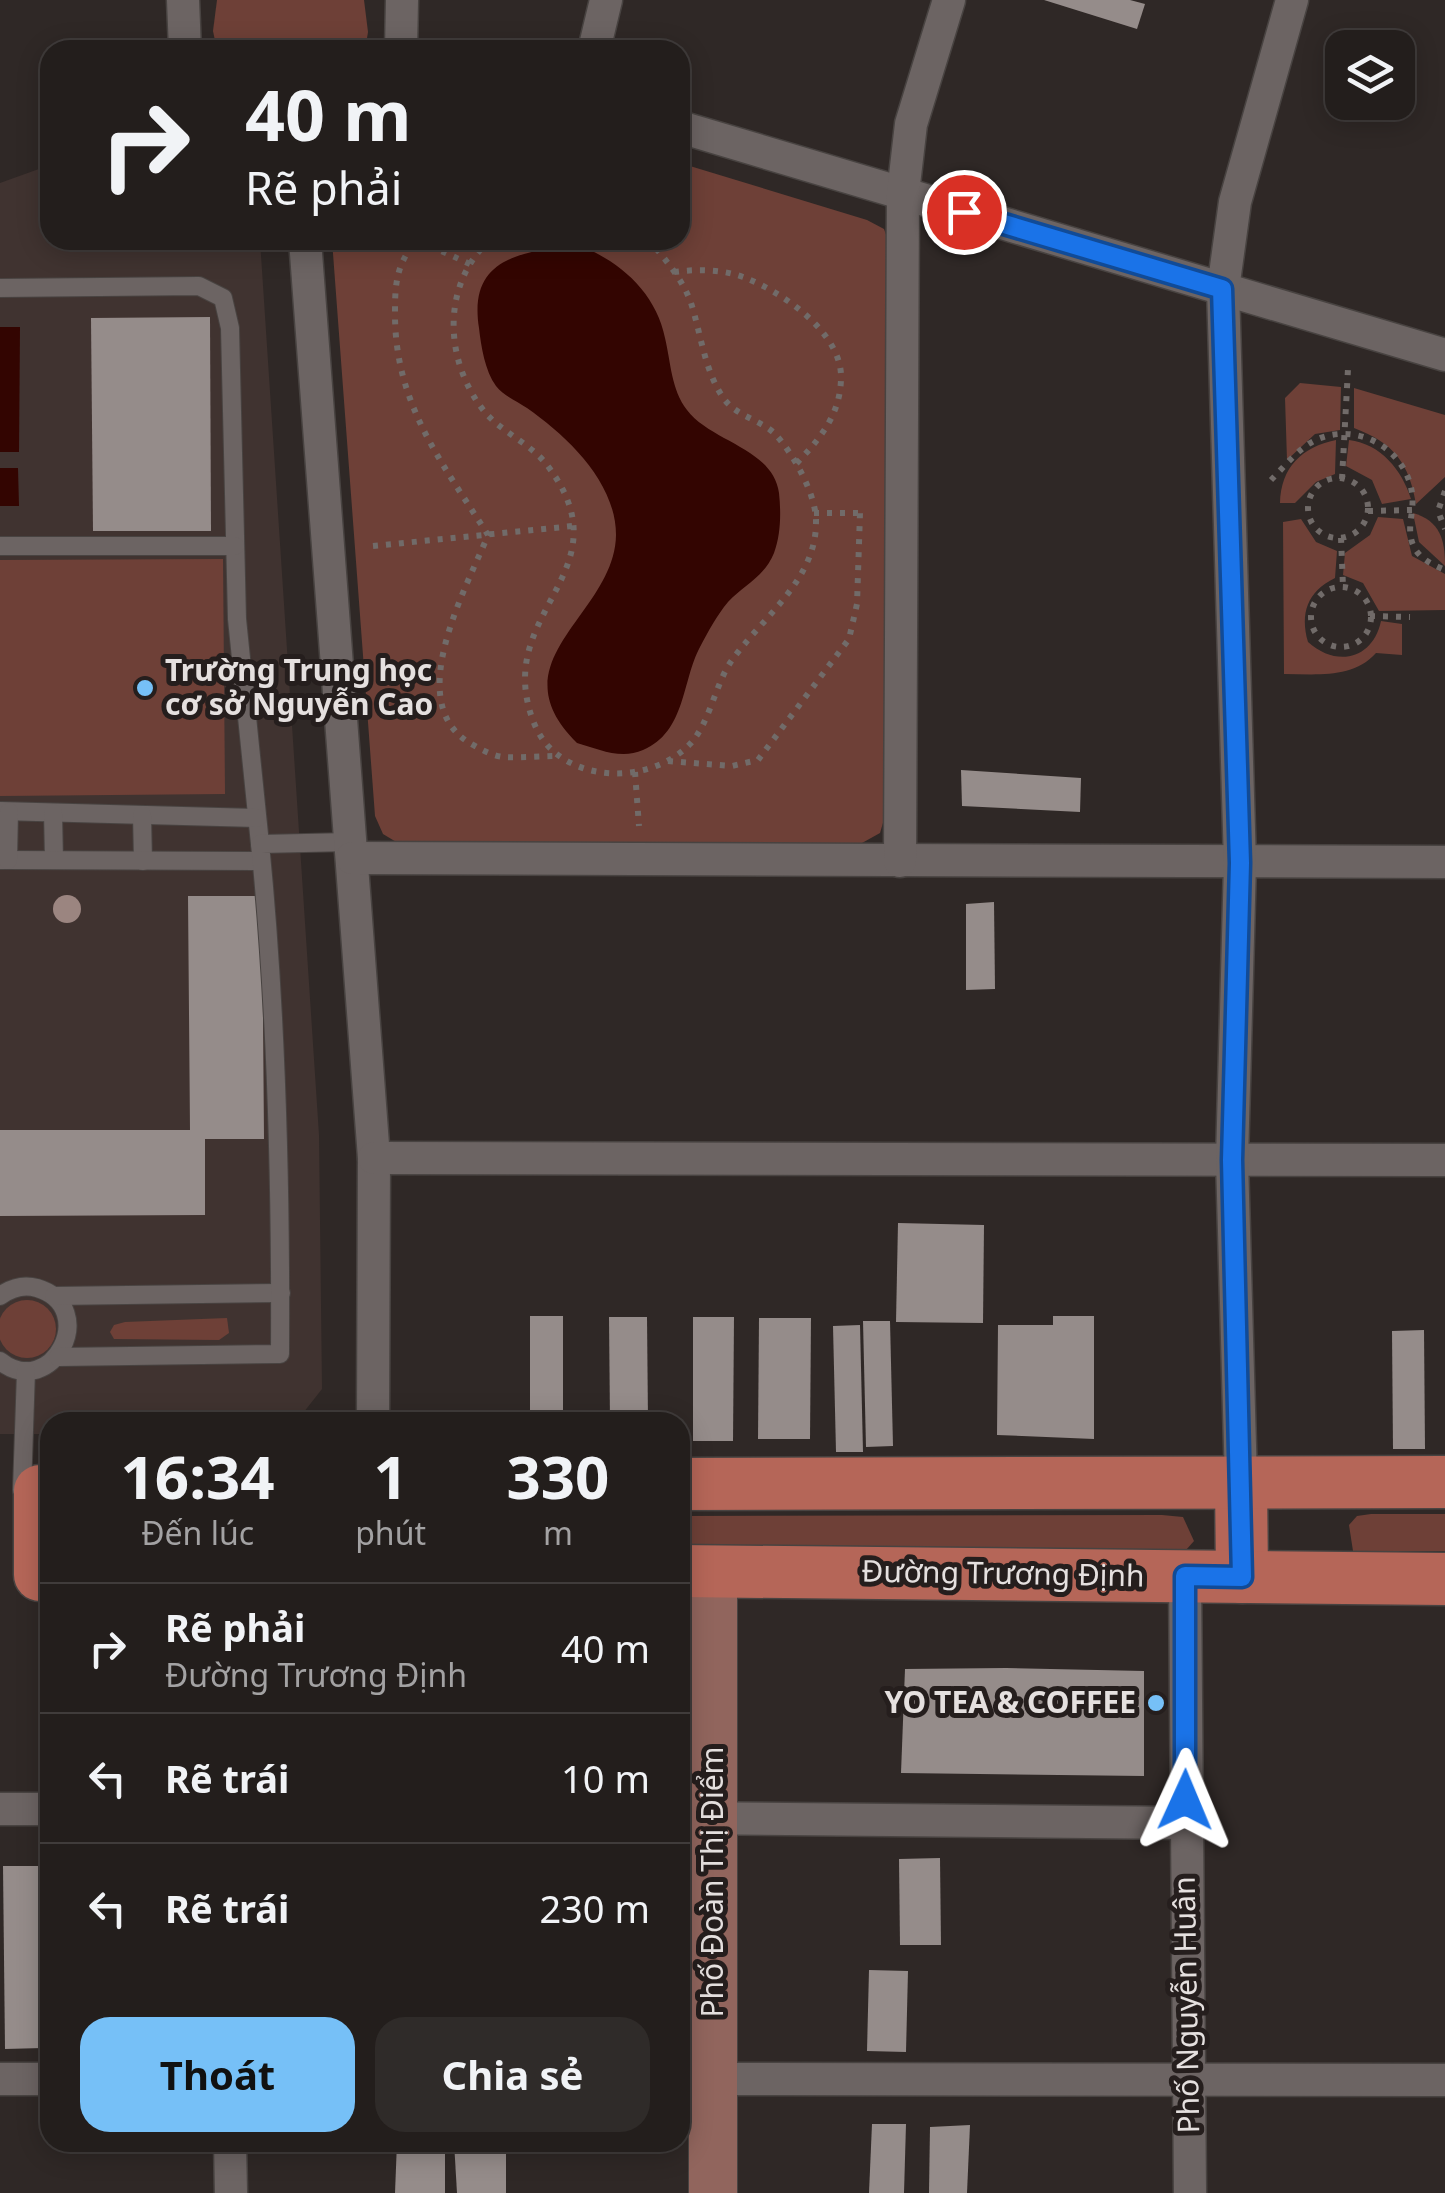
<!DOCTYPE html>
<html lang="vi">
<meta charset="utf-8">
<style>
body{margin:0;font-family:"Noto Sans",sans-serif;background:#2f2b29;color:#f1f3f6;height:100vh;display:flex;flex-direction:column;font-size:38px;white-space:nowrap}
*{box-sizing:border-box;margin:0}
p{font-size:32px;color:#a3a2a3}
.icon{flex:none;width:55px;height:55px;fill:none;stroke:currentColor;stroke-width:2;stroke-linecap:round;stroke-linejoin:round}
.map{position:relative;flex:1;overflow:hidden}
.sheet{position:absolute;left:40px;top:1412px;width:650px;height:740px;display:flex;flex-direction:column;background:#231e1c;border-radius:30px;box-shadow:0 5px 25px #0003,0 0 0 2px #403c3b}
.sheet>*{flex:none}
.hud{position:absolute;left:40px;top:40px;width:650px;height:210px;border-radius:30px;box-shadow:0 5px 25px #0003,0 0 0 2px #403c3b;background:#231e1c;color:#f1f3f6;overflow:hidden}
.buttons{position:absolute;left:1325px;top:30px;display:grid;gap:20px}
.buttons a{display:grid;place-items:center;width:90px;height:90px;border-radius:20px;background:#231e1c;box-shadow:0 5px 25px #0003,0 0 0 2px #403c3b;font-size:50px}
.pin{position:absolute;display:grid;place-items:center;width:85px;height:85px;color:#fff;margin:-42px;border:5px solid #fff;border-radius:50%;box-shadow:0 2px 10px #0007}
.me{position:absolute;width:110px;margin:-55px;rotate:1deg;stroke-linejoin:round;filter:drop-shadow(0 0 8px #0008)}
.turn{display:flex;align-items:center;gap:35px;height:210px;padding:0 40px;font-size:45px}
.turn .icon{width:130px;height:130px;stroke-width:2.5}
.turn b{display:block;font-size:70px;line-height:85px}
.eta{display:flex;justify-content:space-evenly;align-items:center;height:170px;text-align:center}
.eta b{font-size:60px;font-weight:700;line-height:70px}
.button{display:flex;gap:20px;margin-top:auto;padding:20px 40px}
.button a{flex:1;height:115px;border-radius:30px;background:#76c0f7;color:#111;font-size:40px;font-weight:700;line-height:115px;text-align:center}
.button a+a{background:#2f2b29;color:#f1f3f6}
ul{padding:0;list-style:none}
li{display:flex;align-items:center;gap:30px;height:130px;padding:0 40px;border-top:2px solid #403c3b}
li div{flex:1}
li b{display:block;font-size:38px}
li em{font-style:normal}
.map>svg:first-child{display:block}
</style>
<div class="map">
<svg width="1445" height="2193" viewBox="0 0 1445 2193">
<rect width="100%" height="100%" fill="#2f2826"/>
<polygon fill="#403330" points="50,165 50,240 260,240 319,1135 322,1389 296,1422 50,1422 50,1434 0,1434 0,183"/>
<g fill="#6e4037">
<polygon points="217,0 364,0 368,32 365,50 217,50 213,31"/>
<polygon points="680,163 867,220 884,229 891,249 887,809 880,833 862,843 836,845 398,843 383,834 375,816 332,240 680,240"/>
<polygon points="1300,383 1341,387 1340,430 1315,434 1287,460 1285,398"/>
<path d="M1354 388 1445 415V477L1416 504C1409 463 1394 443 1354 428Z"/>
<path d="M1336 440 1335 474 1316 482 1295 503H1280C1281 467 1302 447 1336 440Z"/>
<path d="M1349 440C1381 444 1402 470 1411 499L1382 504 1372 480 1346 466Z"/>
<path d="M1413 513C1440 521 1445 539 1445 566L1419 542Z"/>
<polygon points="1378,517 1403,519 1412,556 1445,574 1445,610 1379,611 1363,583 1343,575 1345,553 1370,535"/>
<path d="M1301 519 1316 542 1337 551 1335 578C1307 592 1300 613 1308 642 1337 668 1373 659 1381 621L1402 624V655L1376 653C1353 679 1316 674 1284 674L1283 522Z"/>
<polygon points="223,559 225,794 0,796 0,560"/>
<circle cx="27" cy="1329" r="29"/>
<polygon points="227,1318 229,1333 219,1340 114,1339 110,1332 114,1325 125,1322"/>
<polygon points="1371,1514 1445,1514 1445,1551 1353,1551 1349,1525 1357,1516"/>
<polygon points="1162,1515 1183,1517 1194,1541 1186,1550 680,1550 680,1516"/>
</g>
<g fill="#330501">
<path d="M575 244C618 259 656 292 665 338 671 363 671 389 687 410 711 442 773 448 779 493 781 512 781 534 774 553 765 576 744 585 728 602 717 615 708 632 700 647 682 680 686 732 643 750 621 760 598 749 577 743 493 660 615 615 616 535 616 482 567 436 527 408 517 401 504 396 496 386 485 371 481 346 479 328 468 258 520 253 575 244Z"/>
<polygon points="0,327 20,327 19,452 0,452"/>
<polygon points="0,468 18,468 19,506 0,506"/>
</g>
<g fill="#958c8a">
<polygon points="1044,0 1130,0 1145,4 1137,29"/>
<polygon points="210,317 211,531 93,531 91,318"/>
<polygon points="961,770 1081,778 1080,812 962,806"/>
<polygon points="188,896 262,896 264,1139 205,1139 205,1215 0,1216 0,1130 190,1130"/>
<polygon points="994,902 995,989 966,990 966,904"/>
<polygon points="898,1223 984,1225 983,1323 896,1322"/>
<rect x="530" y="1316" width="33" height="106"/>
<polygon points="1053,1316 1094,1316 1094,1439 997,1435 998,1325 1053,1325"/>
<polygon points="609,1317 647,1317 648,1422 610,1422"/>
<polygon points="693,1317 734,1317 733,1441 693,1441"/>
<polygon points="759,1318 811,1318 810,1439 758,1439"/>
<polygon points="863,1321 890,1321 893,1446 866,1447"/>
<polygon points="860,1325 863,1452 836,1452 833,1326"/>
<polygon points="1424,1330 1425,1449 1393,1449 1392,1331"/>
<polygon points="1006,1668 1144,1671 1144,1776 901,1773 905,1669"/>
<polygon points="940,1858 941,1945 900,1945 899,1859"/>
<polygon points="3,1866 41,1866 43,2048 5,2049"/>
<polygon points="869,1970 908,1971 906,2052 867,2051"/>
<polygon points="872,2124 906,2124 904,2193 869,2193"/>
<polygon points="970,2125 967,2193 929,2193 930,2127"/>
<polygon points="397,2142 445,2142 445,2193 395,2193"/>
<polygon points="454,2142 506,2142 506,2193 457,2193"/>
</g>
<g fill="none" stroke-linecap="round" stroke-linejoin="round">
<defs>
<g id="lane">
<polyline points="0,288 199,286 223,298 230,328 237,619 260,844"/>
<polyline points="0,546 235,546"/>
<polyline points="0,811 257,818"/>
<polyline points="53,813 54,860"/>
<polyline points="142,815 143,861"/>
<polyline points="0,860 261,861"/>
<polyline points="8,860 9,812"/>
<path d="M0 1296C11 1288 23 1284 37 1288 101 1307 52 1402 0 1361"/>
<polyline points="54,1296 281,1293"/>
<path d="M58 1357 280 1354C281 1183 277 1014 260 844L350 842"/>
<polyline points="22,1490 26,1371"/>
</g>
<g id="street">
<polyline points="183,0 185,50"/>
<polyline points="401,50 402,0"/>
<polyline points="594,50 606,0"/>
<polyline points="680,127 1445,355"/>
<polyline points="305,240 374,1158 373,1422"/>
<polyline points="352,858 1445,862"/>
<polyline points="900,861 903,193 911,124 949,0"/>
<polyline points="374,1158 1445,1160"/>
<polyline points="1241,1481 1232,1160 1240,863 1223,289 1235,202 1292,0"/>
<polyline points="1185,1576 1190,2193"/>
<polyline points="0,1809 50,1809"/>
<polyline points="680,1818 1184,1823"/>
<polyline points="0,2079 50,2079"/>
<polyline points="680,2079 1445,2080"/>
<polyline points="230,2142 231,2193"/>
</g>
<polyline id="secondary" points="713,1571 713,2193"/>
<g id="primary">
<polyline points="1241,1481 1242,1577"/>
<polyline points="680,1484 1445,1482"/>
<polyline points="40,1491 40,1575"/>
<polyline points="680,1571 1445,1579"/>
</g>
</defs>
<use href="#lane" stroke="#484341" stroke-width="20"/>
<use href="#street" stroke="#484341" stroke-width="35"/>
<use href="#secondary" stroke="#484341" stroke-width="50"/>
<use href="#primary" stroke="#484341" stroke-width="55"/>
<g stroke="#716b69" stroke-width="6" stroke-dasharray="5 8" stroke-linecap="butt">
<path d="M490 240C441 284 444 361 484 411 501 432 530 443 547 465 625 567 505 606 528 704 532 721 539 738 552 750 589 784 655 780 690 744 709 724 715 686 730 663 760 619 816 581 816 523 817 496 794 455 776 435 761 419 735 417 722 396 704 368 701 334 691 303 683 280 665 259 649 240"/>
<path d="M470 264 417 240C397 263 395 282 395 311 394 403 441 461 488 535 467 587 403 700 468 742 478 748 492 756 504 757 521 758 541 756 558 756"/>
<path d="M674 272C697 269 721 269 743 277 781 291 843 333 841 379 840 416 819 440 794 466"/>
<circle cx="1338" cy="508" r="30"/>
<polyline points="1342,479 1348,369"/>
<path d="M1271 480C1285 466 1299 447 1318 439 1358 422 1406 449 1412 493 1415 512 1405 529 1414 547 1420 559 1433 565 1445 570"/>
<polyline points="1445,491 1438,511 1445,529"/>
<polyline points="1368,511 1412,510"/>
<polyline points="814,513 863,513"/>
<polyline points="1341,538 1343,587"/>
<polyline points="373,546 573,526"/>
<circle cx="1341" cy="617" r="30"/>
<polyline points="1370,616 1410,617"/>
<polyline points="668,761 732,766 758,760 849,639 857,604 860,513"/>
<polyline points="635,772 639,826"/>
</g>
<use href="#lane" stroke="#6c6463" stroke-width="18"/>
<use href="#street" stroke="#6c6463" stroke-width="32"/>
<use href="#secondary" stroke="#91655d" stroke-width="48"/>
<use href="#primary" stroke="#b56658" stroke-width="52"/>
</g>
<circle fill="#9b8580" cx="67" cy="909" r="14"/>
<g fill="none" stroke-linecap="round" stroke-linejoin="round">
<defs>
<polyline id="route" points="964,212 1222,289 1240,863 1232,1160 1242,1577 1185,1576 1185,1800"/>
</defs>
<use href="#route" stroke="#114b97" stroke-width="25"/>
<use href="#route" stroke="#1a73e8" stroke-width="18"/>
</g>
<g fill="#76c0f7" stroke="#251e1d" stroke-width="4">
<circle cx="145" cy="688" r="10"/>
<circle cx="1156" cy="1703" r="10"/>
</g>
<g text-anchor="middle" stroke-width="10" stroke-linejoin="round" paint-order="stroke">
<g font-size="30" font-weight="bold" fill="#e5e0df" stroke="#251e1d" text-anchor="start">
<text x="165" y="681">Trường Trung học<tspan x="165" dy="34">cơ sở Nguyễn Cao</tspan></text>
<text x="1136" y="1713" text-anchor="end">YO TEA &amp; COFFEE</text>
</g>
<g font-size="30" fill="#e5e0df" stroke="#251e1d">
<text transform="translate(1003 1574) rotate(1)" y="10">Đường Trương Định</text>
<text transform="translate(713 1882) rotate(-90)" y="10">Phố Đoàn Thị Điểm</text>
<text transform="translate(1187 2005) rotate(-91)" y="10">Phố Nguyễn Huân</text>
</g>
</g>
</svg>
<div class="buttons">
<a><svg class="icon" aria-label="layers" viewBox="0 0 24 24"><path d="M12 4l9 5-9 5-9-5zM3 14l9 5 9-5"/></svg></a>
</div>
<div class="pin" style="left:964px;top:212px;background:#d93025"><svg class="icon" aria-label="arrive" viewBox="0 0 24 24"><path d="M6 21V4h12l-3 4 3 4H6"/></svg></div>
<svg class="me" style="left:1185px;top:1800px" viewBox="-20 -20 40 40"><path d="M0-17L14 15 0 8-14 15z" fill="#1a73e8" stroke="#fff" stroke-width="4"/></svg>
<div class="hud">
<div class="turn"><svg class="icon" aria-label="right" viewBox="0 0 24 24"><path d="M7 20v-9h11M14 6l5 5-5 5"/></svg><div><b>40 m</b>Rẽ phải</div></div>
</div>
<section class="sheet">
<div class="eta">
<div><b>16:34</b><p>Đến lúc</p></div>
<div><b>1</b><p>phút</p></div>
<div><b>330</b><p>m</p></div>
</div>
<ul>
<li><svg class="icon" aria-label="right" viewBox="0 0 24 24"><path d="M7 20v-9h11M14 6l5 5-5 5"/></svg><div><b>Rẽ phải</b><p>Đường Trương Định</p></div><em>40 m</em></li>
<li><svg class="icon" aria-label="left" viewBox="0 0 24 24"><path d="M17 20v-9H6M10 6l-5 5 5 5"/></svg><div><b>Rẽ trái</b></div><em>10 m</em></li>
<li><svg class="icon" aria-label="left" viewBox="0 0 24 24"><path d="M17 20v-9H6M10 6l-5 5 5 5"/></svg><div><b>Rẽ trái</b></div><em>230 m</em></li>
</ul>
<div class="button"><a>Thoát</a><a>Chia sẻ</a></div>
</section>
</div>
